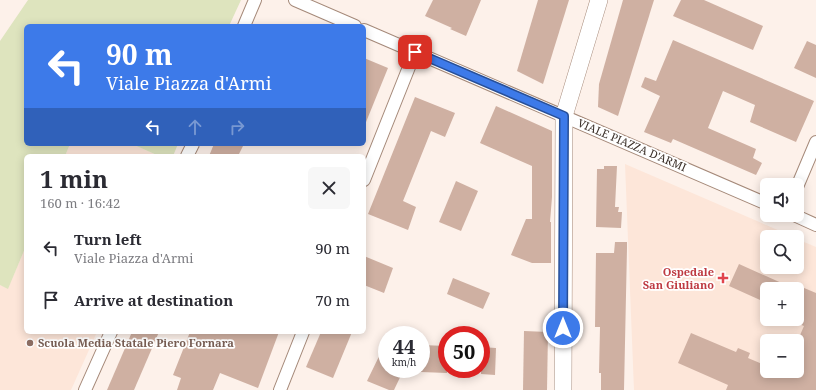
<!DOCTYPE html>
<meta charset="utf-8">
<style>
body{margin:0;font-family:"Noto Serif",serif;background:#f7f7f7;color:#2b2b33;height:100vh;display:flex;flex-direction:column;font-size:15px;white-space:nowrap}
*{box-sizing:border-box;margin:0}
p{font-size:13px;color:#7c7c81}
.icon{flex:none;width:22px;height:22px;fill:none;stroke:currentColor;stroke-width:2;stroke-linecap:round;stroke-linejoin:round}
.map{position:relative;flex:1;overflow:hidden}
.side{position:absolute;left:24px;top:154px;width:342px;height:180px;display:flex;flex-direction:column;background:#fff;border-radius:6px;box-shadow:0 2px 10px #0003}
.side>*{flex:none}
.hud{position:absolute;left:24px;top:24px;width:342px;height:122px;border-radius:6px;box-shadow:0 2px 10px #0003;background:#3d7ae9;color:#fff;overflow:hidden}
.fabs{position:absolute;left:760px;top:178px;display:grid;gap:8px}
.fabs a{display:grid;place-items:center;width:44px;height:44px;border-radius:6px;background:#fff;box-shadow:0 2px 10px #0003;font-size:20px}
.speed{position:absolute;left:378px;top:326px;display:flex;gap:8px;font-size:20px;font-weight:700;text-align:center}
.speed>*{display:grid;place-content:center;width:52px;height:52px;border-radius:50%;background:#fff;box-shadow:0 2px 10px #0003;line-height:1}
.speed small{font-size:10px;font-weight:400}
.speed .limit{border:6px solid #d22;background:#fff;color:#111}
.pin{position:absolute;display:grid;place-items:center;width:34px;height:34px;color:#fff;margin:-17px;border-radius:8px;box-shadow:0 2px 6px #0006}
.me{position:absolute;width:44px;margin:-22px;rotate:0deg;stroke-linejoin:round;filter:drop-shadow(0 0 3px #0008)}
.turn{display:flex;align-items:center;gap:14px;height:84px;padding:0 16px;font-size:18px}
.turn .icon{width:52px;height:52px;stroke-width:2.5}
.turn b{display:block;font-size:28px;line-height:34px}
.lanes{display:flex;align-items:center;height:38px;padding:0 16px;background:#0003;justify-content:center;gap:20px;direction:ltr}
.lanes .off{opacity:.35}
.round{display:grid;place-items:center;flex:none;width:42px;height:42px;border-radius:6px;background:#f7f7f7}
.headline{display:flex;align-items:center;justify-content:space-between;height:68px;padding:0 16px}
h1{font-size:24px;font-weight:700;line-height:30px}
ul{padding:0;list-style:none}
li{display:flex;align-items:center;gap:12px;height:52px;padding:0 16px}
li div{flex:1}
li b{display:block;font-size:15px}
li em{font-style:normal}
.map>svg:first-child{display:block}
</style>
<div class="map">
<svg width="816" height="390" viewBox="0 0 816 390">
<rect width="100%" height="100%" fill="#fdf1ea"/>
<g fill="#fde6d9" fill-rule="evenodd">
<polygon points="70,144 132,144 159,156 65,156"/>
<path d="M625 164 794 237H767V267H797V239L816 247V390H634ZM767 289H797V319H767ZM767 341H797V371H767Z"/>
<polygon points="26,246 26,332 97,332 71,390 0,390 0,285 8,288"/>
</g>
<g fill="#dee4be">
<polygon points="28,0 241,0 229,26 26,26 26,144 70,144 65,156 26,156 26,246 8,289 0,285 0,41"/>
<polygon points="132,144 178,144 173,156 159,156"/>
</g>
<g fill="#cfb0a2">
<polygon points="433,0 481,0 466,36 450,29 452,28 425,16"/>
<polygon points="538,0 569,0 543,84 517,71"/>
<polygon points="623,0 654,0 618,116 598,107 599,84"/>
<polygon points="681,0 704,0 763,26 753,50 673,16"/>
<polygon points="673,40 814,101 796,142 750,122 755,105 723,91 708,128 756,149 753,158 762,163 756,175 673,139 671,143 644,132 660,96 641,87 645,77 656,81"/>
<polygon points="807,41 816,45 816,78 794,68"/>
<polygon points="364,58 388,68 364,127"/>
<polygon points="415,97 455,113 445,137 431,131 403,201 416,207 408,230 368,214"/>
<polygon points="496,106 552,131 552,197 550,222 551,222 551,263 532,263 511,255 526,219 532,219 532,166 480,143"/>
<polygon points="214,144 244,144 238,156 209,156"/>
<polygon points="604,166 617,166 615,207 619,207 618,212 622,212 621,228 596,227 597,169 604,169"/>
<polygon points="456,181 478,191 461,231 439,222"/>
<polygon points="615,242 627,242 627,248 624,390 601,390 601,373 599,373 600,327 595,327 596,253 614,253"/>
<polygon points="364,256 393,268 384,293 364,285"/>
<polygon points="739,264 795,289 767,289 767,303 729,286"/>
<polygon points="453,278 490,293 483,309 447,294"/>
<polygon points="797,285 816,293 816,390 726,390 728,385 678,363 691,333 736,352 738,348 750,353 748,358 767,366 767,371 797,371 797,342 804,326 792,321 793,319 797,319"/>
<polygon points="524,331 548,332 547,390 523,390"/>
<polygon points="132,332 159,332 134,390 107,390"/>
<polygon points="190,332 279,332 258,388 220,373 213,390 177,390 181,378 173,375"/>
<polygon points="321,332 352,332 333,378 306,367"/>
<polygon points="387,340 387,369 404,369 394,390 389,390 367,381"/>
<polygon points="421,345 447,346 447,373 421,372"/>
<polygon points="481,347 496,348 495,375 481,374"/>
</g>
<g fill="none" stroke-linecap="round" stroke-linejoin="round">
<defs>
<g id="minor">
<polyline points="295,0 355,26"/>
<polyline points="244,26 255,0"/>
<polyline points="364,30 767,204"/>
<polyline points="187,156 193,144"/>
<polyline points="364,180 415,52"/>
<polyline points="797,187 816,142"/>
<polyline points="794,215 816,225"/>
<polyline points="85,390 111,332"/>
<polyline points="280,390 303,332"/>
</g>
<polyline id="secondary" points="563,390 564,116 599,0"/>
</defs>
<use href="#minor" stroke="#a58979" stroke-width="14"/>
<use href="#secondary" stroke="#a58979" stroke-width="18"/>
<use href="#minor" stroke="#fff" stroke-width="12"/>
<use href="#secondary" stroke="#fff" stroke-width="17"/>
</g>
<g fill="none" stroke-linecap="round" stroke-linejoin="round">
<defs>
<polyline id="route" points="415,52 564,116 563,328"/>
</defs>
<use href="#route" stroke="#284f97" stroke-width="10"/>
<use href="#route" stroke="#3d7ae9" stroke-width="7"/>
</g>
<path fill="#e0444e" stroke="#fff" stroke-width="1.5" d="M721 272h4v4h4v4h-4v4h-4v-4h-4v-4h4z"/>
<circle fill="#8d6e63" stroke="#fff" stroke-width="1.5" cx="30" cy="343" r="4"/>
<g text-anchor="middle" stroke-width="3.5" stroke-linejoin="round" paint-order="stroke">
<g font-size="11" fill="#3a2f28" stroke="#fff">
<text transform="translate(632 145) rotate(23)" y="4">VIALE PIAZZA D'ARMI</text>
</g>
<g font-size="11" font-weight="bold" fill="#be3a42" stroke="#fff" text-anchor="end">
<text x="714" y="276">Ospedale<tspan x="714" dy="13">San Giuliano</tspan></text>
</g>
<g font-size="11" font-weight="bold" fill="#785e54" stroke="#fff" text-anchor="start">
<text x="38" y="347">Scuola Media Statale Piero Fornara</text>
</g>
</g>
</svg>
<div class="fabs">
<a><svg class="icon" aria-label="sound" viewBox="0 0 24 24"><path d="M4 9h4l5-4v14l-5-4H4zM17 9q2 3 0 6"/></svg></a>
<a><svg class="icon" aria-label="search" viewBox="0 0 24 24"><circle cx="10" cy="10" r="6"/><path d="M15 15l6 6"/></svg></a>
<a>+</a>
<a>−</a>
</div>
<div class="speed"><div>44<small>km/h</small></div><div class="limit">50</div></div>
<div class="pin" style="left:415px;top:52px;background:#d93025"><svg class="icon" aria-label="arrive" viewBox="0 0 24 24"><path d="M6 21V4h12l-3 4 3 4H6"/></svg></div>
<svg class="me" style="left:563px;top:328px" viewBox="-20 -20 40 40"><circle r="17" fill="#3d7ae9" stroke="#fff" stroke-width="3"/><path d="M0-11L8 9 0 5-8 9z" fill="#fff"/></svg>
<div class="hud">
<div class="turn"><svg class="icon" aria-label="left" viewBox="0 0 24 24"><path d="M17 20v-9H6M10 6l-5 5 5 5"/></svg><div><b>90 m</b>Viale Piazza d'Armi</div></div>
<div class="lanes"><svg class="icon" aria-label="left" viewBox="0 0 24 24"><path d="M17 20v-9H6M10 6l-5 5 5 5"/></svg><svg class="icon off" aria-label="ahead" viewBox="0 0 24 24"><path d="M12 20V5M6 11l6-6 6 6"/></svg><svg class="icon off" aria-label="right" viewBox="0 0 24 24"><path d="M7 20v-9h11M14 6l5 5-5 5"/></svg></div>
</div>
<section class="side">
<div class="headline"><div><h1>1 min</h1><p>160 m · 16:42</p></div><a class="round"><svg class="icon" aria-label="close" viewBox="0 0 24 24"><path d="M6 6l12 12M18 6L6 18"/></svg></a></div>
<ul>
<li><svg class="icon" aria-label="left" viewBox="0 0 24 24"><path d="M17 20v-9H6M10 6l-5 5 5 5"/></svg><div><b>Turn left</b><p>Viale Piazza d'Armi</p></div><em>90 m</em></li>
<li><svg class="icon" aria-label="arrive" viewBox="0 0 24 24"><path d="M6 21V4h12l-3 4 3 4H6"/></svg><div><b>Arrive at destination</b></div><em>70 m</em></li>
</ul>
</section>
</div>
